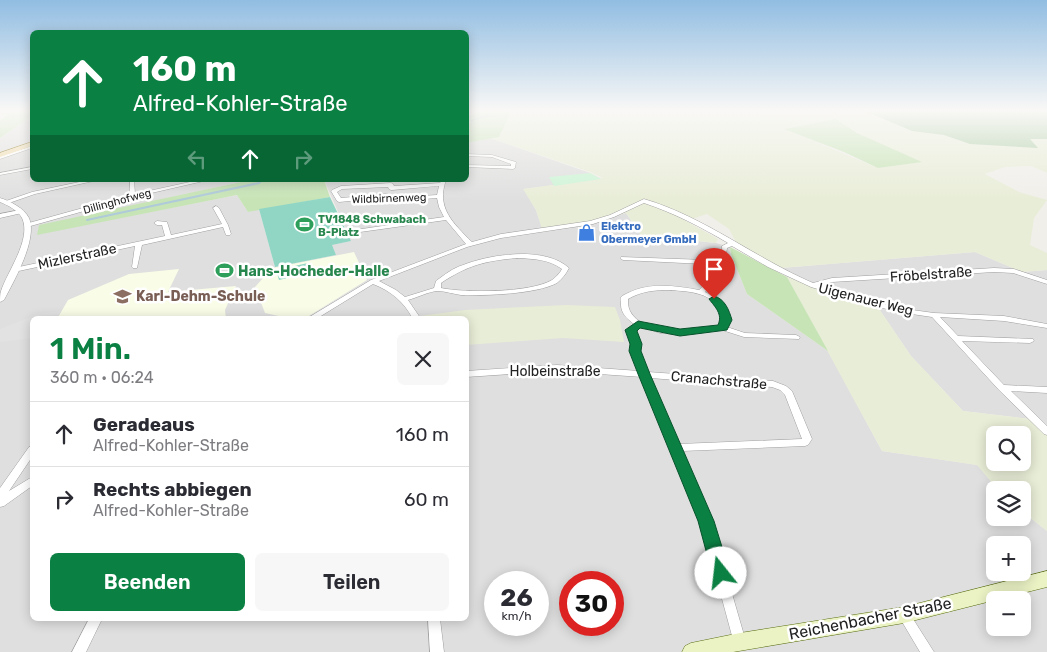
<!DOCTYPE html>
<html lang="de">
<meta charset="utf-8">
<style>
body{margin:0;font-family:Rubik,sans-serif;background:#f7f7f7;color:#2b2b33;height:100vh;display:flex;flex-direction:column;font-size:19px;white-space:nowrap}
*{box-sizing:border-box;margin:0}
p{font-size:16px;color:#7c7c81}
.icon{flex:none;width:28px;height:28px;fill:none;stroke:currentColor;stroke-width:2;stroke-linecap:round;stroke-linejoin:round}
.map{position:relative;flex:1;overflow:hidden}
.details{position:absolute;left:30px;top:316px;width:439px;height:305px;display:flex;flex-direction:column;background:#fff;border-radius:8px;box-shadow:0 2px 12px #0003}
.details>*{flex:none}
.top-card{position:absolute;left:30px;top:30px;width:439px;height:152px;border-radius:8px;box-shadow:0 2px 12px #0003;background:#0b8043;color:#fff;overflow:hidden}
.tools{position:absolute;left:986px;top:426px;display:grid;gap:10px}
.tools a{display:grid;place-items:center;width:45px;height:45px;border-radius:8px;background:#fff;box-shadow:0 2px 12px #0003;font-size:25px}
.speed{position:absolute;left:484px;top:571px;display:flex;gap:10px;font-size:25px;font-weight:700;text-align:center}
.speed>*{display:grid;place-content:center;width:65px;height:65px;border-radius:50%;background:#fff;box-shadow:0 2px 12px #0003;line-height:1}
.speed small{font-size:12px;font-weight:400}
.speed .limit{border:8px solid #d22;background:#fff;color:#111}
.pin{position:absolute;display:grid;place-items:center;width:42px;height:42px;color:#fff;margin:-51px -21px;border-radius:50% 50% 50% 0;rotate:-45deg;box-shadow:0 0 5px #0007}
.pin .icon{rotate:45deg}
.me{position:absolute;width:55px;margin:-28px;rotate:344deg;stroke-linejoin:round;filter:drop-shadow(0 0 4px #0008)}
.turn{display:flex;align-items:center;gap:18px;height:105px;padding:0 20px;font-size:22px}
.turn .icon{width:65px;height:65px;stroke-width:2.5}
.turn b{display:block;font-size:35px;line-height:42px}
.lanes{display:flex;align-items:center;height:48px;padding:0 20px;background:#0003;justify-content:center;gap:25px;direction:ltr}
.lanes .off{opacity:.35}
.round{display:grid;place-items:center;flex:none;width:52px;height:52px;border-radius:8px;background:#f7f7f7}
.overview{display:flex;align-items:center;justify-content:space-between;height:85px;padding:0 20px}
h1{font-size:30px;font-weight:600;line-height:38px;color:#0b8043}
.cta{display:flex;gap:10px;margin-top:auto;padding:10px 20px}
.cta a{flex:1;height:58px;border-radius:8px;background:#0b8043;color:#fff;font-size:20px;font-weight:600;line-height:58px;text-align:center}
.cta a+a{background:#f7f7f7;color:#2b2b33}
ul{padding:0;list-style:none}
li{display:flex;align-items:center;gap:15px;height:65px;padding:0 20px;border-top:1px solid #e1e1e2}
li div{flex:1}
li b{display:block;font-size:19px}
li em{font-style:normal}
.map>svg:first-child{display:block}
</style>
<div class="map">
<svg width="1047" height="652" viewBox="0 0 1047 652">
<rect width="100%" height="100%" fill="#f1efea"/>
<g fill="#dfdfdf" fill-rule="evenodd">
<path d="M32 116V180H239L241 182 182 195 38 234 237 195 248 212 259 209 275 267 336 255 331 245 351 241 324 180H466V143L490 138 590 173 601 179 524 189 536 210 543 231 577 226 626 213 641 235 716 243 730 247 731 254 747 294 828 351 882 451 978 465 998 490H995V518H1022L1023 512 1047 531V652H0V138ZM32 319H466V619H32ZM995 545H1022V572H995ZM495 582H538V625H495ZM570 582H612V625H570ZM995 600H1022V628H995Z"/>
<polygon points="975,252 1022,272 1047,270 1047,436 1030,419 963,411 911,356 877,306 831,293 787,277 781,268"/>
</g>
<g fill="#f9fce7">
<polygon points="354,252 367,280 304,319 292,319 265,313 255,287 272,268"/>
<polygon points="179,269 168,292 236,286 225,310 226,319 57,319 68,300 129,274"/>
</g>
<g fill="#e8edd7" fill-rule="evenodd">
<path d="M512 110H874L868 112 912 131 944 135 970 144 1037 147 1029 139H1047V173L1031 166 1005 167 985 174 1019 192 1047 200 1034 218 1030 245 1047 253V270L1022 272 975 252 781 268 738 246 729 229 707 214 686 221 718 239 716 243 641 235 626 213 577 226 543 232 536 210 523 189 603 178 590 172 490 138 499 137ZM836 119 857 133 921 162 878 168 785 129Z"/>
<path d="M787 277 831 293 877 306 911 356 963 411 1030 419 1047 436V531L1023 512 1022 490H998L977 465 882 451ZM995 435H1022V462H995Z"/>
<polygon points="566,305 615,307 620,320 624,342 563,338 466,345 466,319 421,319 420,316 465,310"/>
</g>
<g fill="#c7e4b6">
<polygon points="22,110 32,110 32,116 0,138 0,120 8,115 0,114 18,112"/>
<polygon points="484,110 512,110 499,137 466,143 466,117"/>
<polygon points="836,119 857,133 922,162 878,168 844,152 784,129"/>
<polygon points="239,180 324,180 330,197 248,212 237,195 37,235 39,225 241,182"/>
<polygon points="730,247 787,277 828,351 747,294 731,254"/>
</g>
<polygon fill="#aacba3" points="874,110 1047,110 1047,139 1030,139 1038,148 970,144 944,135 912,131 867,112"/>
<polygon fill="#cdf4d5" points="590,173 601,179 554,186 549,177"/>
<g fill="#91d6c4">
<polygon points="330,197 351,241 332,245 336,255 275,267 259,209"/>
<polygon points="308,263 312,272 279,280 276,270"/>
</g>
<polygon fill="#e2e2e2" points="61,311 57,319 32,319 32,338 0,342 0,329 38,314"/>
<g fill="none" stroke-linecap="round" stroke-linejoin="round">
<polyline stroke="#afcad9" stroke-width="1" points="466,122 488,116 488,110"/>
<polyline stroke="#afcad9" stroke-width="2" points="87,220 259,183 262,180"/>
<defs>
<g id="minor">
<polygon points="32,146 32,148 0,159 0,156"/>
<polygon points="466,154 492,155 516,162 515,168 513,169 466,167 466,165 511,166 511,164 492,157 466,156"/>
<polygon points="32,167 32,169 0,175 0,173"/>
<polygon points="89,180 98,180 35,194 6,204 3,202 32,192"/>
<polygon points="130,180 134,180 135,194 199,180 208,180 134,197 27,227 24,225 25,224 130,195"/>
<path d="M442 180H446C436 208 453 223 472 242L501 234 590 221 610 215 644 199C705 217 755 258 813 283L832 278 994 268 1014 269 1047 280V284L1013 273 994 272 832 282 819 286 859 298 905 309 934 313 1004 316 1047 324V328L1004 321 940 317 958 336 1033 339 1034 341 1030 343 962 341 1004 385 1047 387V393L1011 391 1047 426V435L1044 434 999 390 932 317 905 313 873 306 811 287 768 267 732 246 727 248 726 255 710 263 716 279 705 292C720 300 732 308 727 327L745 333 796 335 800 337 799 339 744 337 722 330 692 334H672L660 333 640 326 634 331 640 344 639 351 648 372 773 381 786 386 792 391 812 439 808 445 805 446 682 451 711 521 746 642 745 647 740 648 735 647 701 521 642 377 557 371 466 377V371L557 365 639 371 631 351 632 344 626 330 634 324C627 319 621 313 621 305 621 303 620 298 621 297 623 295 626 294 628 293 650 282 676 286 699 290L710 279 704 264 623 260 620 258 621 257 706 260 721 253 722 246 728 243C701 227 674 213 644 203L614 217 593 224 501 238 467 247 379 281 396 290 405 297 434 288 436 281C444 275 453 268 463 265 491 254 545 246 569 268 566 274 562 279 557 283 537 294 484 296 461 295 454 294 444 291 438 291 430 291 416 298 408 300L421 319H413C404 302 391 291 373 284L316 319H306L371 280 466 244 446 220 353 233V231L355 230 444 217 439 207 437 198 387 202 385 201 384 198 339 202 337 201 331 191 332 190 341 186 391 183 393 184 394 186 440 183ZM439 186 437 195 390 198 389 195 387 194 341 198 337 192 342 189 388 187 389 189 391 190ZM517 258C534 259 548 259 562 269 560 273 556 277 552 280 530 293 465 293 441 288V283C468 265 485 261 517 258ZM671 290C680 291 690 291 699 294 714 298 724 311 720 326 697 329 643 337 630 311 628 307 628 303 628 299 642 291 655 290 671 290ZM650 378 772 387 780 390 785 395 802 439 679 444Z"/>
<polygon points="216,206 219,208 228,225 231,234 230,235 226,235 223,227 142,245 137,268 133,268 132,267 135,246 14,272 11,270 14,268 165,236 162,225 157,225 154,223 157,221 167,222 171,235 222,224 213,208"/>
<polygon points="20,210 22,211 22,213 0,218 0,214"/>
<polygon points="32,446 32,457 9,491 32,477 32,486 4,506 0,507 0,488 29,447"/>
<polygon points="904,609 908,611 934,652 920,652 898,615 900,611"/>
<polygon points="89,619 102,619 86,652 72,652"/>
<polygon points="428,619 440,619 444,652 430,652"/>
</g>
<path id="tertiary" d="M0 198C10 201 24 208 29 218 38 239 14 281 4 300L0 302C0 299 0 294 1 291 7 272 32 239 22 218 18 210 7 205 0 202Z"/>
<polygon id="secondary" points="1047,571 1047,587 904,623 733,652 682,652 685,646 691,643 740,633 904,607"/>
<polygon id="primary" points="32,142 32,146 0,157 0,153"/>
</defs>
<use href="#minor" stroke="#9f9f9f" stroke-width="1"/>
<use href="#tertiary" stroke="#9f9f9f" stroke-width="1"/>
<use href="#secondary" stroke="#596f12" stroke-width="1"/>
<use href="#primary" stroke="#8d7412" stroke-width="1"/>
<use href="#minor" fill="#fff" fill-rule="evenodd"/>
<use href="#tertiary" fill="#fff" fill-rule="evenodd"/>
<use href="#secondary" fill="#ebf3c5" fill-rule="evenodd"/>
<use href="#primary" fill="#f2ddad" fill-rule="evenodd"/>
</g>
<linearGradient id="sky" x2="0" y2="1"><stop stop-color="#91bde2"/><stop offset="0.55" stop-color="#f9f8f6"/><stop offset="1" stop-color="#f9f8f6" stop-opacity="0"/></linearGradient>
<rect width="1047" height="201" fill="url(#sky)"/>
<path fill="#0b8043" stroke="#07532c" d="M714 296C725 299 729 310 732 320L727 330 680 336 640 328 637 331 642 344 641 351 650 374 714 521 730 573 727 579 721 581 714 579 712 573 698 521 638 374 629 351 630 344 625 330 638 321 680 329 718 325C723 314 715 307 709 299Z"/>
<defs>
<symbol id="stadium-bare" viewBox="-9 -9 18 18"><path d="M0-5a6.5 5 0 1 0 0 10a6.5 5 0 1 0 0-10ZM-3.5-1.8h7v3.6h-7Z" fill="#2e9e5b" stroke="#fff" stroke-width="2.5" paint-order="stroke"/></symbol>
<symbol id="shop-bare" viewBox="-9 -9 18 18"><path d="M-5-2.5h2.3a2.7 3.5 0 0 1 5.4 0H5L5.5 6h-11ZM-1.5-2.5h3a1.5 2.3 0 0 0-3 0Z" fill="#3f7fe0" stroke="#fff" stroke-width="2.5" paint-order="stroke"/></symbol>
<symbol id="school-bare" viewBox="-9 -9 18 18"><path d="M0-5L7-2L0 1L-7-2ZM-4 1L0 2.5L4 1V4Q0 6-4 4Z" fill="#8d6e63" stroke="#fff" stroke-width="2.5" paint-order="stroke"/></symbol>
</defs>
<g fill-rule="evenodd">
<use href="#stadium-bare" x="292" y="212" width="25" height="25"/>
<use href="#shop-bare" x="574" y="220" width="25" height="25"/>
<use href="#stadium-bare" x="212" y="258" width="25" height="25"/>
<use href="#school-bare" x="110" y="284" width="25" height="25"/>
</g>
<g text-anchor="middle" stroke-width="5" stroke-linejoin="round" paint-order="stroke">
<g font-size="11" fill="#222" stroke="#fff">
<text transform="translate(389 198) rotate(-2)" y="4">Wildbirnenweg</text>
<text transform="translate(117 201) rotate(-15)" y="4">Dillinghofweg</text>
</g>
<g font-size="11" font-weight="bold" fill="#27864d" stroke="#fff" text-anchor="start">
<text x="318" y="223">TV1848 Schwabach<tspan x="318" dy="13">B-Platz</tspan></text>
</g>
<g font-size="11" font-weight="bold" fill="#366cbe" stroke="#fff" text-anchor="start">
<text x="601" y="230">Elektro<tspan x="601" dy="13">Obermeyer GmbH</tspan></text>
</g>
<g font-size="14" fill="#222" stroke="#fff">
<text transform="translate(77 256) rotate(-12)" y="5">Mizlerstraße</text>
<text transform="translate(931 274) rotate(-4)" y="5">Fröbelstraße</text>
<text transform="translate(866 299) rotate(14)" y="5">Uigenauer Weg</text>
<text x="555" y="376">Holbeinstraße</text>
<text transform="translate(719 380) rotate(5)" y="5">Cranachstraße</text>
</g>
<g font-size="14" font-weight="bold" fill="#27864d" stroke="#fff" text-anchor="start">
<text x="238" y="276">Hans-Hocheder-Halle</text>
</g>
<g font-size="14" font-weight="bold" fill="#785e54" stroke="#fff" text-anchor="start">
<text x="136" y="301">Karl-Dehm-Schule</text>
</g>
<g font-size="16" fill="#222" stroke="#fff">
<text transform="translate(870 618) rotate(-11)" y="6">Reichenbacher Straße</text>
</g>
</g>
</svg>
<div class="tools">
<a><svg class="icon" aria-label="search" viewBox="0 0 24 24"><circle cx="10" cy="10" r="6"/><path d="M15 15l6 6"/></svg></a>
<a><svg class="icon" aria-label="layers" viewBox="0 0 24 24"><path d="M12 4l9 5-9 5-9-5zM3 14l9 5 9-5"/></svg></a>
<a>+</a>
<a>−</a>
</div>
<div class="speed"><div>26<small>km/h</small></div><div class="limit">30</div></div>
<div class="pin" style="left:714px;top:299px;background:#d93025"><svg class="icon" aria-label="arrive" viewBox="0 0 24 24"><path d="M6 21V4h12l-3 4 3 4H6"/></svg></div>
<svg class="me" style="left:721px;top:573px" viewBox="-20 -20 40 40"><circle r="19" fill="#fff"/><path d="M0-13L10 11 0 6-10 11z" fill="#0b8043"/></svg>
<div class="top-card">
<div class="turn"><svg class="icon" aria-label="ahead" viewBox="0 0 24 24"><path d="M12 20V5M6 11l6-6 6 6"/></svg><div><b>160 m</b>Alfred-Kohler-Straße</div></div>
<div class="lanes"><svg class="icon off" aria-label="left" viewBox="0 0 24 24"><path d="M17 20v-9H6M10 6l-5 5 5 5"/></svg><svg class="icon" aria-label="ahead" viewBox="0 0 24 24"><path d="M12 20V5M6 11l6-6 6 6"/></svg><svg class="icon off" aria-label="right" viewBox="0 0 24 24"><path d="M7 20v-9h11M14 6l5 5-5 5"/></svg></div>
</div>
<section class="details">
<div class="overview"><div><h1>1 Min.</h1><p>360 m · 06:24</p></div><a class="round"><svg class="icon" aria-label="close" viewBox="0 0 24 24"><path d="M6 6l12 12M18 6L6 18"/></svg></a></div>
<ul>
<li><svg class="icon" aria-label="ahead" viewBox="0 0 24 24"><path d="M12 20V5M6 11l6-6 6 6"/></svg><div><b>Geradeaus</b><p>Alfred-Kohler-Straße</p></div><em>160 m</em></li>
<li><svg class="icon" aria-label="right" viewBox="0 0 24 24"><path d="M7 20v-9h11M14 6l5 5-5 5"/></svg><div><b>Rechts abbiegen</b><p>Alfred-Kohler-Straße</p></div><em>60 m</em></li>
</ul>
<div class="cta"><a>Beenden</a><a>Teilen</a></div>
</section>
</div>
